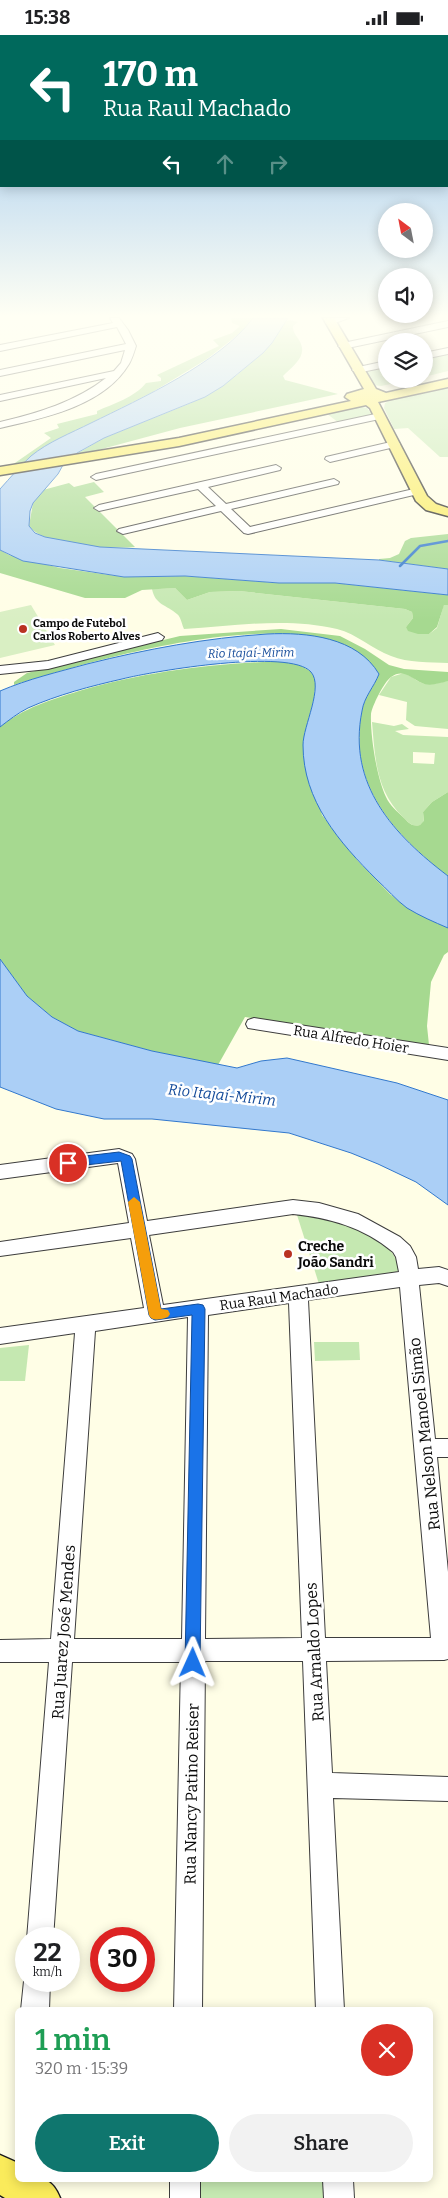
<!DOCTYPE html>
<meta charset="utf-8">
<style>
body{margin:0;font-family:Bitter,serif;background:#f2f2f2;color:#202124;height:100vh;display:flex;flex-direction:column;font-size:19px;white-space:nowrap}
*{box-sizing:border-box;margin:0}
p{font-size:16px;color:#757577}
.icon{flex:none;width:28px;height:28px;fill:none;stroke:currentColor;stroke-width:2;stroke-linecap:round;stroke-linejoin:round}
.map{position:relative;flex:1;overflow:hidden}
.sheet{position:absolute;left:15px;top:1972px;width:418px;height:175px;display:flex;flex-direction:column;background:#fff;border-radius:8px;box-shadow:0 2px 12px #0003}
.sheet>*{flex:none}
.banner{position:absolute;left:0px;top:0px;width:449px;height:152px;box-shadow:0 2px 12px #0003;background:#00695c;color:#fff;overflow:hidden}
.needle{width:32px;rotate:328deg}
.tools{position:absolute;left:378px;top:168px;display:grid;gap:10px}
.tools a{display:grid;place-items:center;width:55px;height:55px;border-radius:50%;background:#fff;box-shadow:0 2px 12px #0003;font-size:25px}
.speed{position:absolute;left:15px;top:1892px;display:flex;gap:10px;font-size:25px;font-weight:700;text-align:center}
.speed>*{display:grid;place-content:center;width:65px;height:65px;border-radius:50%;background:#fff;box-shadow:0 2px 12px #0003;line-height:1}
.speed small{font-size:12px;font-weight:400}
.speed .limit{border:8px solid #d22;background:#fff;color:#111}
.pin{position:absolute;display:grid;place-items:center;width:42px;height:42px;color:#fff;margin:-21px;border:2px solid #fff;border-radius:50%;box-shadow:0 1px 5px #0007}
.me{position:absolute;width:55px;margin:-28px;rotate:1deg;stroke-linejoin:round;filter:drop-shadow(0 0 4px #0008)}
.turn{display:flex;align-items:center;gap:18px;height:105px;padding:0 20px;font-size:22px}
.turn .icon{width:65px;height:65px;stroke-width:2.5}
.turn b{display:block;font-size:35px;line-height:42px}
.lanes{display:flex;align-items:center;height:48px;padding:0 20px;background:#0003;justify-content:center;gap:25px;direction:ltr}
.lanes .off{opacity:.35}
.round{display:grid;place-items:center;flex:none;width:52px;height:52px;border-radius:26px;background:#f2f2f2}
.head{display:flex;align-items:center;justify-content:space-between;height:85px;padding:0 20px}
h1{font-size:30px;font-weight:600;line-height:38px;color:#1e9e55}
.button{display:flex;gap:10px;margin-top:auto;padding:10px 20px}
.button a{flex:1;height:58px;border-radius:30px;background:#0f766e;color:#fff;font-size:20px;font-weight:600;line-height:58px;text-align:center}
.button a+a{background:#f2f2f2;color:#202124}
.status{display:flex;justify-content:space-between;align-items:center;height:35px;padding:0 25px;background:#fff;direction:ltr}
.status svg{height:14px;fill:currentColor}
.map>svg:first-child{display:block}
</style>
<div class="status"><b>15:38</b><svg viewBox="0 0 49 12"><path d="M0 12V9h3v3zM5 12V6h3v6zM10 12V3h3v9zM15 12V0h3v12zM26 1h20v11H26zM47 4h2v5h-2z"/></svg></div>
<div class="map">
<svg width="448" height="2163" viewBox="0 0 448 2163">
<rect width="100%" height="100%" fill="#fffee6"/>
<g fill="#c5e8b1" fill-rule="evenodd">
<polygon points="448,318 448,336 424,342 424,324"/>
<polygon points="386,332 386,344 414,344 381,351 372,350 366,336"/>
<polygon points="448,351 448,422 440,422 408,393 394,394 384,373 385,368 395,363"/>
<polygon points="357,371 367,373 373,381 339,388 326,378"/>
<path d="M175 553 187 565 210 557 239 556 405 574 412 577 413 583 406 592 429 599 437 593 444 569 448 570V628C430 627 408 628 391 621 372 614 357 599 337 594 287 582 234 591 184 594 182 590 181 582 177 579 167 570 155 570 152 554Z"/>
<path d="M404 638C411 640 416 646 422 648 430 651 441 647 448 646V694L415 691 406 685 407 667 379 660 391 642Z"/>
<path d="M372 687 394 691 402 689 409 694 395 696 403 700 448 702V757L432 767 423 777 424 787 420 790C412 792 409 788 403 782 376 756 375 723 372 687ZM413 717 435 718 434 729 413 728Z"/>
<path d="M315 1179C343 1182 395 1204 399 1234L396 1238 319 1249 297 1180Z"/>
<polygon points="314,1307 359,1307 360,1325 315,1326"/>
<polygon points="29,1310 25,1346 0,1346 0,1313"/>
<polygon points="199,2145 327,2145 328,2163 198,2163"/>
</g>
<g fill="#a6d990">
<path d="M231 283H253L240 298 207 324 151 358 64 402 32 421 24 428 12 430 51 403 44 398 59 393 57 389 97 379V376C113 369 135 362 146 348L161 346V343L157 340 219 311 213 305 232 298 240 291 232 288Z"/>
<path d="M290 285 298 287 293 291C293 298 296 300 299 305 309 321 293 331 283 341L285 345 338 359 180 393 87 418H78L104 403 191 368 237 340 272 308 286 286Z"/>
<path d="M94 447 104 457 85 462 135 512C111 514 44 512 29 491L33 468 43 455 69 448 74 452Z"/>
<polygon points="448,499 448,534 379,525 379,524 390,523 399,519 405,506 411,503"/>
<polygon points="0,515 9,520 60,533 124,542 185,541 279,548 335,548 448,560 448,570 444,570 437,592 429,599 418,599 408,596 406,592 413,583 412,577 405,574 239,556 210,557 187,565 175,553 142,555 125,563 85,563 0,538"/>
<path d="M281 594 340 601 365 614 389 630 404 634 448 637V646C440 648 429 652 422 648 411 643 403 633 391 642 384 647 372 671 371 679 370 700 377 744 386 762 390 771 397 776 404 783 409 788 412 792 420 790L424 786 423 777 432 767 448 757V841C395 800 347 750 362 676 364 662 374 652 379 639 327 554 91 626 14 650V647L27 638 180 601Z"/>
<path d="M282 626 298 629 310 636 316 644 314 663 303 707 322 780 358 826 390 859 406 872 448 893V917L444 920 431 947 427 991 429 1010 245 982 218 1030 152 1016 78 996 52 982 27 961 0 924V692C23 673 51 665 79 656 149 636 210 629 282 626Z"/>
</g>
<polygon fill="#d9efc3" points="31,570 55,610 0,623 0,577"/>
<g fill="#abcff6" stroke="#3278cd">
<path d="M253 283H288L272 308 263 318 223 351 205 362 104 403 77 418 63 430 58 439 33 468 30 476 29 491 35 498 45 502 100 512 379 525 448 534V560L335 548H279L185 541 124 542 23 526 0 515V454C10 443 20 431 31 421 48 407 71 398 91 388 140 364 221 327 253 283Z"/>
<path d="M267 599C307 597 357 602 379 639 374 652 364 662 362 676 347 750 394 800 448 841V893C434 887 420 881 407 873 396 865 387 854 377 845 339 807 303 766 303 710 303 691 324 652 311 637 290 613 154 636 122 644 91 651 57 660 28 673 18 678 9 685 0 692V656C28 644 58 637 87 629 147 614 206 603 267 599Z"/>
<polygon points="0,924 27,961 52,982 78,996 152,1016 237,1033 261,1026 287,1023 397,1048 448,1065 448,1170 416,1147 378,1129 351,1118 289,1098 152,1084 104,1084 56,1074 0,1052"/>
</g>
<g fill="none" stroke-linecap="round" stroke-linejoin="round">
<polyline stroke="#3278cd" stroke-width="2" points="171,405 352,366"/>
<polyline stroke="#3278cd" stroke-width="2.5" points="400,531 420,511 448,506"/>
<defs>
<g id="minor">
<path d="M110 283H119L128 295 136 311C134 317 132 324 129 329 104 371 44 383 0 393V387C38 378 75 367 106 343L0 366V360L114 336 121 328 125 315 0 341V335L126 309 117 292 0 316V310L113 288Z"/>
<polygon points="333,283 349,283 329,290 325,287"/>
<polygon points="448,286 448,292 343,314 338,311 343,308"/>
<polygon points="448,313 448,319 424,324 424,318"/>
<polygon points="386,326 386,332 357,338 352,335 354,333"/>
<polygon points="380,378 385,381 384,383 96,445 91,442 96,439"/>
<polygon points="395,406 400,409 399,411 330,427 325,424 326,422"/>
<polygon points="276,430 281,433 280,435 208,452 226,469 334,444 339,447 338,449 231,474 250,492 418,453 423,456 418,459 248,499 244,498 221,476 123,499 117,496 119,494 216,471 198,454 99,476 94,473 99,470"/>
<polygon points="158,598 164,602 162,605 48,634 0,639 0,631 48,626"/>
<polygon points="254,983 448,1013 448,1025 248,993 246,989 248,985"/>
<path d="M119 1114 132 1119 135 1124 147 1186 293 1165 319 1168 358 1179 400 1202 410 1211 416 1222 418 1234 439 1232 448 1235V1251L439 1248 419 1250 435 1404H448V1422H437L448 1537V1624L444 1625 326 1626 332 1738 448 1742V1766L333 1763 344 1975H316L303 1626H205L202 1975H174L181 1627H72L53 1904H27L49 1627H0V1605L51 1604 75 1298 0 1309V1293L144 1273 131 1203 0 1221V1207L129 1188 118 1128 0 1144V1130ZM293 1179C330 1183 363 1192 393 1217L396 1222 399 1237 163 1270 149 1200ZM400 1252 431 1603H325L308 1265ZM289 1268 302 1603 205 1604 208 1280ZM188 1282 182 1604H74L95 1296Z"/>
<polygon points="26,1940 26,1946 50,1946 49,1975 21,1975 24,1946"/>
<rect x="170" y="2145" width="30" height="18"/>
<polygon points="323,2145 353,2145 354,2163 324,2163"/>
</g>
<g id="major">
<polygon points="323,283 334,283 376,354 386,358 448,344 448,352 378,367 427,461 436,469 448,473 448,481 426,475 416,466 370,373 366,370 179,411 0,440 0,432 179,403 351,366 345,362 347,359 364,354"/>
<path d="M0 2120 18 2128V2145C40 2145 50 2139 60 2163H5L0 2160Z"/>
</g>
</defs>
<use href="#minor" stroke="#3d3d3d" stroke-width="2"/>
<use href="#major" stroke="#1b1b1b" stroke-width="3"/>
<use href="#minor" fill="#fff" fill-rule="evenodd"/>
<use href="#major" fill="#faeb5b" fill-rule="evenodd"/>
</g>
<linearGradient id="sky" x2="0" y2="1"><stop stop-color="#8fbfee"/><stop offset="0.48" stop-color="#fffff4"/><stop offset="1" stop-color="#fffff4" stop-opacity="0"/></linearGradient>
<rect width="448" height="586" fill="url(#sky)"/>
<polygon fill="#1a73e8" stroke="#114b97" points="119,1117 130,1121 132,1124 161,1274 198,1269 203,1270 205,1274 200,1628 198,1634 193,1636 187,1634 185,1628 192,1280 155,1285 151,1283 149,1280 121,1126 68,1132 62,1128 68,1123"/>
<path fill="#f59e0b" d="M134 1162 140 1167 161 1274 168 1275 170 1279 168 1282C162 1284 157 1286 151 1283L149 1280 128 1167Z"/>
<g fill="#b93222" stroke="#fff" stroke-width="2">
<circle cx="23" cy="594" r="5"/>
<circle cx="288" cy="1219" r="5"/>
</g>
<g text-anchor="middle" stroke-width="5" stroke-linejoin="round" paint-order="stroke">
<g font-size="11" font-weight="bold" fill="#0a0a0a" stroke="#fff" text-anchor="start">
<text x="33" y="592">Campo de Futebol<tspan x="33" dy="13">Carlos Roberto Alves</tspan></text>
</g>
<g font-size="12" font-style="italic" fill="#144b9a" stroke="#fff">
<text transform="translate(251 618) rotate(-1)" y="4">Rio Itajaí-Mirim</text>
</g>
<g font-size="14" fill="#0a0a0a" stroke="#fff">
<text transform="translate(351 1004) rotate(9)" y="5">Rua Alfredo Hoier</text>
<text transform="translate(279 1262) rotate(-8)" y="5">Rua Raul Machado</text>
</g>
<g font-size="14" font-weight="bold" fill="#0a0a0a" stroke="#fff" text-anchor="start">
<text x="298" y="1216">Creche<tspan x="298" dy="16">João Sandri</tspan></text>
</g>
<g font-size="15" font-style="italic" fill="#144b9a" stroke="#fff">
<text transform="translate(222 1060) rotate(6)" y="5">Rio Itajaí-Mirim</text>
</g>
<g font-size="16" fill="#0a0a0a" stroke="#fff">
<text transform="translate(424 1399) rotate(-96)" y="6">Rua Nelson Manoel Simão</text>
<text transform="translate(63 1597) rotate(-86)" y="6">Rua Juarez José Mendes</text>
<text transform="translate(314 1617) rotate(-93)" y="6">Rua Arnaldo Lopes</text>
<text transform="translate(191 1759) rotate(-89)" y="6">Rua Nancy Patino Reiser</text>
</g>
</g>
</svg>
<div class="tools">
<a><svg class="needle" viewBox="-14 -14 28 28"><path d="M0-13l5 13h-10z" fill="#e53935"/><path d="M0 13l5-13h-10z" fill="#757577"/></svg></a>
<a><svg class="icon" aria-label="sound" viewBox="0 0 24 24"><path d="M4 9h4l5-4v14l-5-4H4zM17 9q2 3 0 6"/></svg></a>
<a><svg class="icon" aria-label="layers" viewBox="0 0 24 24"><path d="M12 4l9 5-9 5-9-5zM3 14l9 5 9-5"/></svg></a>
</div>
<div class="speed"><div>22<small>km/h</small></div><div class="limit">30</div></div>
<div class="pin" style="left:68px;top:1128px;background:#d93025"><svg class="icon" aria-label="arrive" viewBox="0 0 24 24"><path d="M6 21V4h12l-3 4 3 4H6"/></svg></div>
<svg class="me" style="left:193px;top:1628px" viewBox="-20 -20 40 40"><path d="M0-17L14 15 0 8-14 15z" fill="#1a73e8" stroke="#fff" stroke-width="4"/></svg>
<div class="banner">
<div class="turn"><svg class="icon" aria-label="left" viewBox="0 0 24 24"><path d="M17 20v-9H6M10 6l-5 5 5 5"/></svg><div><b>170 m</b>Rua Raul Machado</div></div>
<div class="lanes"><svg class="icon" aria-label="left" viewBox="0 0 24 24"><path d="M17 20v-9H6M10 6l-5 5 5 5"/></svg><svg class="icon off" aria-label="ahead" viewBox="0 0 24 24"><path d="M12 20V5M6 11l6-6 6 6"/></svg><svg class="icon off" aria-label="right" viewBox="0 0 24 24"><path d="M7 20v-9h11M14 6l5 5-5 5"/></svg></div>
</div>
<section class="sheet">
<div class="head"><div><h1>1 min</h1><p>320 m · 15:39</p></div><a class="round" style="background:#d93025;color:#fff"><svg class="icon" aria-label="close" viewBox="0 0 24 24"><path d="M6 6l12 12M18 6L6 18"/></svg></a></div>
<div class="button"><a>Exit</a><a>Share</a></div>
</section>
</div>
